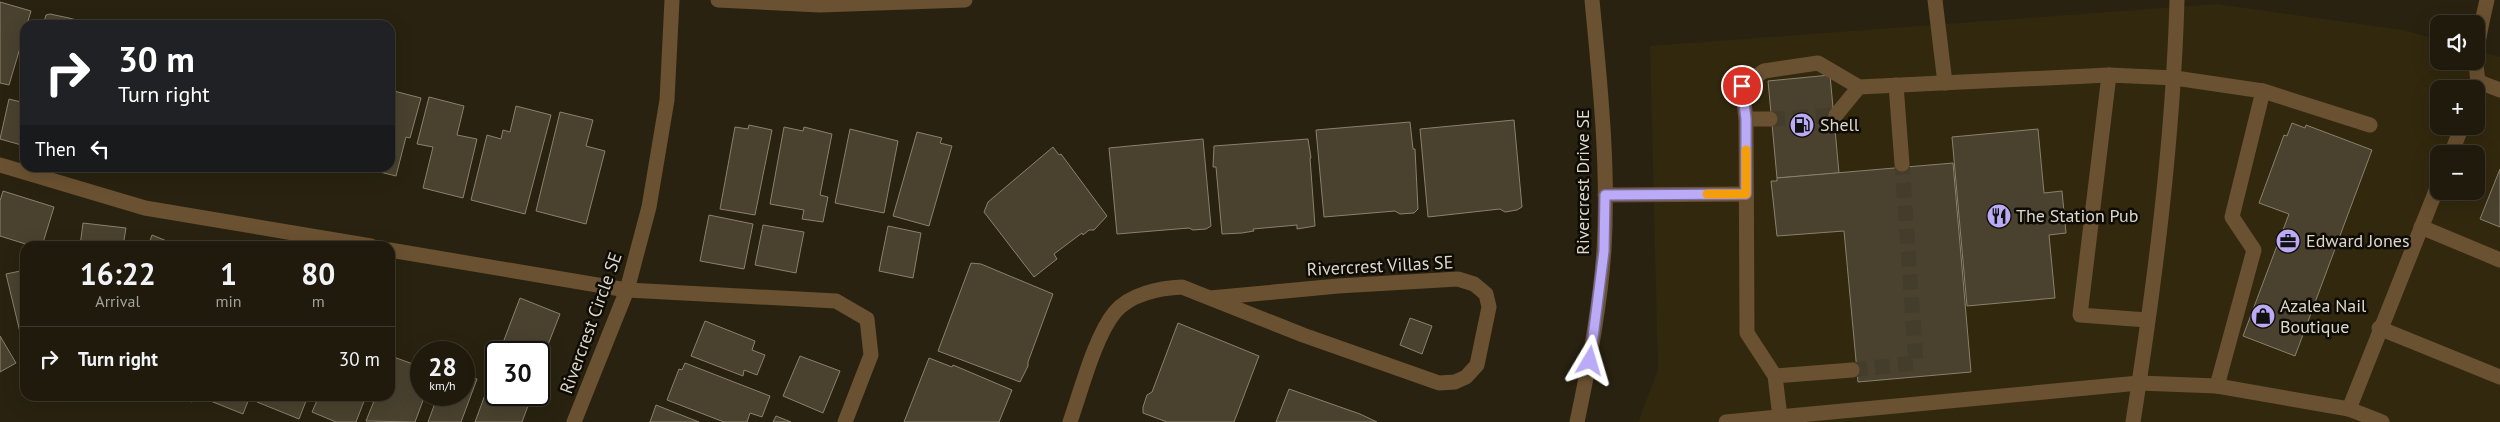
<!DOCTYPE html>
<meta charset="utf-8">
<style>
body{margin:0;font-family:"PT Sans",sans-serif;background:#272315;color:#f1f3f6;height:100vh;display:flex;flex-direction:column;font-size:19px;white-space:nowrap}
*{box-sizing:border-box;margin:0}
p{font-size:16px;color:#a1a19d}
.icon{flex:none;width:28px;height:28px;fill:none;stroke:currentColor;stroke-width:2;stroke-linecap:round;stroke-linejoin:round}
.map{position:relative;flex:1;overflow:hidden}
.panel{position:absolute;left:20px;top:241px;width:375px;height:160px;display:flex;flex-direction:column;background:#1f1a0c;border-radius:15px;box-shadow:0 5px 20px #0002,0 0 0 1px #3c382d}
.panel>*{flex:none}
.top-card{position:absolute;left:20px;top:20px;width:375px;height:152px;border-radius:15px;box-shadow:0 5px 20px #0002,0 0 0 1px #3c382d;background:#202124;color:#fff;overflow:hidden}
.fabs{position:absolute;left:2430px;top:15px;display:grid;gap:10px}
.fabs a{display:grid;place-items:center;width:55px;height:55px;border-radius:10px;background:#1f1a0c;box-shadow:0 5px 20px #0002,0 0 0 1px #3c382d;font-size:25px}
.speed{position:absolute;left:410px;top:341px;display:flex;gap:10px;font-size:25px;font-weight:700;text-align:center}
.speed>*{display:grid;place-content:center;width:65px;height:65px;border-radius:50%;background:#1f1a0c;box-shadow:0 5px 20px #0002,0 0 0 1px #3c382d;line-height:1}
.speed small{font-size:12px;font-weight:400}
.speed .limit{border:2px solid #111;border-radius:8px;background:#fff;color:#111}
.pin{position:absolute;display:grid;place-items:center;width:42px;height:42px;color:#fff;margin:-21px;border:2px solid #fff;border-radius:50%;box-shadow:0 1px 5px #0007}
.me{position:absolute;width:55px;margin:-28px;rotate:7deg;stroke-linejoin:round;filter:drop-shadow(0 0 4px #0008)}
.turn{display:flex;align-items:center;gap:18px;height:105px;padding:0 15px;font-size:22px}
.turn .icon{width:65px;height:65px;stroke-width:2.5}
.turn b{display:block;font-size:35px;line-height:42px}
.then{display:flex;align-items:center;height:48px;padding:0 15px;background:#0003;gap:10px;font-size:19px}
.eta{display:flex;justify-content:space-evenly;align-items:center;height:85px;text-align:center}
.eta b{font-size:30px;font-weight:700;line-height:35px}
ul{padding:0;list-style:none}
li{display:flex;align-items:center;gap:15px;height:65px;padding:0 15px;border-top:1px solid #3c382d}
li div{flex:1}
li b{display:block;font-size:19px}
li em{font-style:normal}
.map>svg:first-child{display:block}
</style>
<div class="map">
<svg width="2500" height="422" viewBox="0 0 2500 422">
<rect width="100%" height="100%" fill="#292210"/>
<path fill="#32280e" fill-rule="evenodd" d="M2216 4 2403 30 2439 40V61H2476V51L2500 57V422H1638L1658 370 1650 46ZM2439 89H2476V126H2439ZM2439 154H2476V191H2439Z"/>
<g fill="#4a422f" stroke="#8a816c">
<polygon points="0,2 31,11 9,85 0,83"/>
<polygon points="50,14 69,18 95,25 43,25 46,15"/>
<polygon points="1830,75 1839,173 1777,178 1768,81"/>
<polygon points="390,90 421,98 410,138 406,137 396,176 364,168 390,168"/>
<polygon points="429,97 464,106 457,135 477,139 463,198 423,188 433,147 417,144"/>
<polygon points="9,99 25,103 25,146 0,139"/>
<polygon points="516,106 551,115 525,214 471,200 487,135 501,139 503,130 510,132"/>
<polygon points="560,112 593,120 586,146 605,151 586,224 536,211"/>
<polygon points="1514,120 1522,207 1517,210 1505,212 1500,209 1428,217 1420,129"/>
<polygon points="1410,122 1413,149 1415,149 1418,209 1414,213 1400,214 1395,211 1324,217 1316,130"/>
<polygon points="2292,123 2305,128 2306,125 2372,150 2295,356 2243,336 2289,214 2259,203 2284,135 2287,136"/>
<polygon points="749,125 772,130 755,215 720,209 735,127 748,129"/>
<polygon points="784,127 803,131 804,127 832,134 820,195 828,197 823,222 802,219 804,210 770,204"/>
<polygon points="850,129 898,141 884,213 835,203"/>
<polygon points="2038,129 2044,193 2062,191 2066,233 2049,235 2055,298 1967,306 1952,137"/>
<polygon points="917,132 942,138 940,143 952,146 929,226 893,216"/>
<polygon points="1203,139 1211,226 1206,229 1193,230 1189,228 1117,234 1109,148"/>
<polygon points="1308,139 1311,158 1310,158 1315,226 1297,229 1297,225 1253,229 1254,231 1242,233 1222,234 1216,167 1213,167 1214,146"/>
<polygon points="1053,147 1059,155 1061,154 1107,216 1094,230 1089,230 1083,235 1082,233 1054,254 1057,259 1034,277 984,212 988,202"/>
<polygon points="1953,163 1971,372 1858,382 1844,231 1777,236 1771,181 1777,181 1777,178"/>
<polygon points="2500,169 2500,227 2480,219"/>
<polygon points="3,191 54,207 42,246 32,246 0,236 0,201"/>
<polygon points="709,215 753,224 744,269 700,261"/>
<polygon points="83,223 126,228 123,246 80,246"/>
<polygon points="763,225 804,232 796,273 755,265"/>
<polygon points="888,226 921,233 913,278 879,271"/>
<polygon points="152,235 179,246 148,246"/>
<polygon points="971,263 981,264 1053,294 1028,362 1028,366 1020,382 938,351"/>
<polygon points="25,270 25,353 6,274"/>
<polygon points="520,298 560,314 544,355 504,340"/>
<polygon points="1410,318 1432,326 1422,354 1400,345"/>
<polygon points="705,321 755,341 752,350 765,355 757,375 744,370 743,376 691,356"/>
<polygon points="1178,323 1259,356 1234,422 1167,422 1143,413 1143,407 1147,395 1152,392"/>
<polygon points="0,336 16,363 0,372"/>
<polygon points="391,356 421,367 421,395 425,395 415,422 366,421 376,396 390,396"/>
<polygon points="800,356 840,371 823,413 783,396"/>
<polygon points="929,358 952,367 953,365 1012,390 999,422 904,422"/>
<polygon points="685,363 770,396 762,417 750,413 747,422 724,422 667,400 679,369 682,370"/>
<polygon points="496,365 496,395 532,395 522,422 475,422"/>
<polygon points="464,374 477,379 461,422 428,422 438,395 464,395"/>
<polygon points="1289,389 1360,414 1377,422 1276,422"/>
<polygon points="178,396 194,396 192,402"/>
<polygon points="204,396 250,396 243,414 203,398"/>
<polygon points="259,396 308,396 299,419 257,402"/>
<polygon points="319,396 366,396 356,422 336,422 312,412"/>
<polygon points="656,405 699,422 650,422"/>
<polygon points="776,416 791,422 773,422"/>
</g>
<g fill="none" stroke-linecap="round" stroke-linejoin="round">
<g stroke="#443d2c" stroke-width="15" stroke-dasharray="15 8" stroke-linecap="butt">
<polyline points="1770,119 1836,115"/>
<polyline points="1852,370 1916,363 1902,164"/>
</g>
<g stroke="#6a5131" stroke-width="15">
<polyline points="718,0 820,5 965,0"/>
<polyline points="1935,0 1945,83"/>
<polyline points="2109,75 2080,315 2147,320"/>
<polyline points="2479,82 2500,90"/>
<polyline points="1896,85 1902,164"/>
<path d="M2476 90C2480 80 2476 73 2476 63 2477 41 2482 21 2487 0"/>
<polyline points="2263,91 2370,125"/>
<polyline points="1836,115 1859,87"/>
<polyline points="1746,119 1770,119"/>
<polyline points="2451,154 2462,126"/>
<polyline points="0,165 145,208 371,246"/>
<polyline points="1605,195 1746,194"/>
<polyline points="2421,227 2500,260"/>
<polyline points="390,250 627,290 836,301 867,319 871,355 845,422"/>
<polyline points="2379,328 2500,377"/>
<polyline points="1775,376 1852,370"/>
<polyline points="2349,409 2382,422"/>
<polyline points="1780,417 1775,376 1747,333 1746,119 1742,86 1764,71 1818,63 1859,87 2109,75 2175,78 2263,91 2232,217 2254,250 2217,386"/>
<polyline points="574,422 627,290 649,207 667,100 672,0"/>
<path d="M1070 422C1081 391 1095 336 1115 312 1130 294 1160 288 1182 287L1303 335 1439 383 1455 382 1466 377 1477 365 1489 307 1486 294 1474 284 1458 279 1338 286 1210 298"/>
<path d="M1577 422C1589 366 1600 308 1604 250 1609 167 1600 83 1592 0"/>
<polyline points="1726,422 2139,383 2217,386 2349,409 2439,183"/>
<path d="M2133 422C2155 282 2173 141 2177 0"/>
</g>
</g>
<g fill="none" stroke-linecap="round" stroke-linejoin="round">
<defs>
<polyline id="route" points="1590,361 1604,251 1605,195 1746,194 1746,119 1742,86"/>
</defs>
<use href="#route" stroke="#7a6ea0" stroke-width="12"/>
<use href="#route" stroke="#bbaaf6" stroke-width="9"/>
<polyline stroke="#f59e0b" stroke-width="9" points="1707,194 1746,194 1746,150"/>
</g>
<defs>
<symbol id="fuel-disc" viewBox="-11 -11 22 22"><circle r="9.5" fill="#bbaaf6" stroke="#0f0c05"/><path d="M-5.5-6h7V0h2V4h1.3V-2.5L3-4.5l.8-.8L6-3V5H2.5V1h-1V6h-7ZM-4.2-4.7v3.2H.2V-4.7Z" fill="#111"/></symbol>
<symbol id="restaurant-disc" viewBox="-11 -11 22 22"><circle r="9.5" fill="#bbaaf6" stroke="#0f0c05"/><path d="M-5-6h1v4h1v-4h1v4h1v-4h1v5L-1.5 .5V6h-2V.5L-5-1ZM5-6V6H3V1.5H1.5Q1.5-4 5-6Z" fill="#111"/></symbol>
<symbol id="office-disc" viewBox="-11 -11 22 22"><circle r="9.5" fill="#bbaaf6" stroke="#0f0c05"/><path d="M-6-3h4V-5.5h4V-3h4V5H-6ZM-1-4.5V-3h2v-1.5ZM-6 0V1H6V0Z" fill="#111"/></symbol>
<symbol id="shop-disc" viewBox="-11 -11 22 22"><circle r="9.5" fill="#bbaaf6" stroke="#0f0c05"/><path d="M-5-2.5h2.3a2.7 3.5 0 0 1 5.4 0H5L5.5 6h-11ZM-1.5-2.5h3a1.5 2.3 0 0 0-3 0Z" fill="#111"/></symbol>
</defs>
<g fill-rule="evenodd">
<use href="#fuel-disc" x="1788" y="111" width="28" height="28"/>
<use href="#restaurant-disc" x="1985" y="202" width="28" height="28"/>
<use href="#office-disc" x="2274" y="227" width="28" height="28"/>
<use href="#shop-disc" x="2249" y="302" width="28" height="28"/>
</g>
<g text-anchor="middle" stroke-width="5" stroke-linejoin="round" paint-order="stroke">
<g font-size="18" fill="#ddd8cd" stroke="#0f0c05" text-anchor="start">
<text x="1820" y="131">Shell</text>
<text x="2016" y="222">The Station Pub</text>
<text x="2306" y="247">Edward Jones</text>
<text x="2280" y="312">Azalea Nail<tspan x="2280" dy="21">Boutique</tspan></text>
</g>
<g font-size="18" fill="#ddd8cd" stroke="#0f0c05">
<text transform="translate(1583 182) rotate(-90)" y="6">Rivercrest Drive SE</text>
<text transform="translate(1380 266) rotate(-3)" y="6">Rivercrest Villas SE</text>
<text transform="translate(591 323) rotate(-70)" y="6">Rivercrest Circle SE</text>
</g>
</g>
</svg>
<div class="fabs">
<a><svg class="icon" aria-label="sound" viewBox="0 0 24 24"><path d="M4 9h4l5-4v14l-5-4H4zM17 9q2 3 0 6"/></svg></a>
<a>+</a>
<a>−</a>
</div>
<div class="speed"><div>28<small>km/h</small></div><div class="limit">30</div></div>
<div class="pin" style="left:1742px;top:86px;background:#d93025"><svg class="icon" aria-label="arrive" viewBox="0 0 24 24"><path d="M6 21V4h12l-3 4 3 4H6"/></svg></div>
<svg class="me" style="left:1590px;top:361px" viewBox="-20 -20 40 40"><path d="M0-17L14 15 0 8-14 15z" fill="#bbaaf6" stroke="#fff" stroke-width="4"/></svg>
<div class="top-card">
<div class="turn"><svg class="icon" aria-label="right" viewBox="0 0 24 24"><path d="M7 20v-9h11M14 6l5 5-5 5"/></svg><div><b>30 m</b>Turn right</div></div>
<div class="then">Then<svg class="icon" aria-label="left" viewBox="0 0 24 24"><path d="M17 20v-9H6M10 6l-5 5 5 5"/></svg></div>
</div>
<section class="panel">
<div class="eta">
<div><b>16:22</b><p>Arrival</p></div>
<div><b>1</b><p>min</p></div>
<div><b>80</b><p>m</p></div>
</div>
<ul>
<li><svg class="icon" aria-label="right" viewBox="0 0 24 24"><path d="M7 20v-9h11M14 6l5 5-5 5"/></svg><div><b>Turn right</b></div><em>30 m</em></li>
</ul>
</section>
</div>
